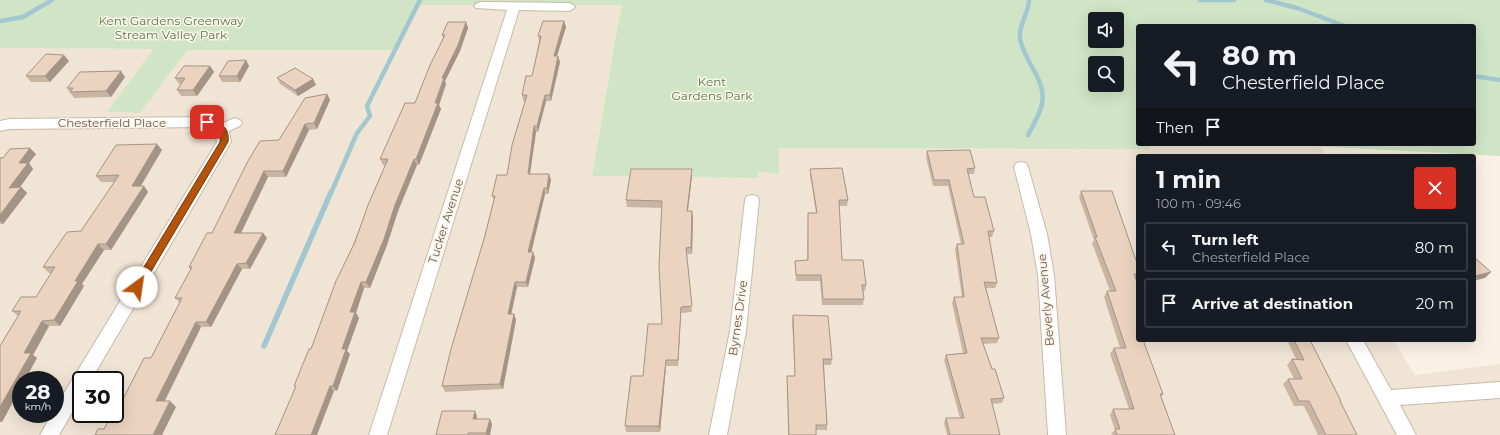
<!DOCTYPE html>
<meta charset="utf-8">
<style>
body{margin:0;font-family:Montserrat,sans-serif;background:#20242c;color:#f1f3f6;height:100vh;display:flex;flex-direction:column;font-size:15px;white-space:nowrap}
*{box-sizing:border-box;margin:0}
p{font-size:13px;color:#9ea1a6}
.icon{flex:none;width:22px;height:22px;fill:none;stroke:currentColor;stroke-width:2;stroke-linecap:round;stroke-linejoin:round}
.map{position:relative;flex:1;overflow:hidden}
.details{position:absolute;left:1136px;top:154px;width:340px;height:188px;display:flex;flex-direction:column;background:#171b24;border-radius:4px;box-shadow:0 4px 16px #0002}
.details>*{flex:none}
.guide{position:absolute;left:1136px;top:24px;width:340px;height:122px;border-radius:4px;box-shadow:0 4px 16px #0002;background:#171b24;color:#f1f3f6;overflow:hidden}
.tools{position:absolute;left:1088px;top:12px;display:grid;gap:8px}
.tools a{display:grid;place-items:center;width:36px;height:36px;border-radius:4px;background:#171b24;box-shadow:0 4px 16px #0002;font-size:20px}
.speed{position:absolute;left:12px;top:371px;display:flex;gap:8px;font-size:20px;font-weight:700;text-align:center}
.speed>*{display:grid;place-content:center;width:52px;height:52px;border-radius:50%;background:#171b24;box-shadow:0 4px 16px #0002;line-height:1}
.speed small{font-size:10px;font-weight:400}
.speed .limit{border:2px solid #111;border-radius:6px;background:#fff;color:#111}
.pin{position:absolute;display:grid;place-items:center;width:34px;height:34px;color:#fff;margin:-17px;border-radius:8px;box-shadow:0 2px 6px #0006}
.me{position:absolute;width:44px;margin:-22px;rotate:31deg;stroke-linejoin:round;filter:drop-shadow(0 0 3px #0008)}
.turn{display:flex;align-items:center;gap:14px;height:84px;padding:0 20px;font-size:18px}
.turn .icon{width:52px;height:52px;stroke-width:2.5}
.turn b{display:block;font-size:28px;line-height:34px}
.then{display:flex;align-items:center;height:38px;padding:0 20px;background:#0003;gap:8px;font-size:15px}
.round{display:grid;place-items:center;flex:none;width:42px;height:42px;border-radius:4px;background:#20242c}
.head{display:flex;align-items:center;justify-content:space-between;height:68px;padding:0 20px}
h1{font-size:24px;font-weight:700;line-height:30px}
ul{padding:0;list-style:none}
li{display:flex;align-items:center;gap:12px;height:50px;margin:0 8px 6px;padding:0 12px;border:2px solid #363941;border-radius:4px}
li div{flex:1}
li b{display:block;font-size:15px}
li em{font-style:normal}
.map>svg:first-child{display:block}
</style>
<div class="map">
<svg width="1500" height="435" viewBox="0 0 1500 435">
<rect width="100%" height="100%" fill="#f9f2e4"/>
<path fill="#f0e4d4" fill-rule="evenodd" d="M416 5H624L618 23 592 176 758 178 759 171 779 173V148L1150 149 1148 144H1276L1320 146 1326 156H1138V340H1393L1415 375 1500 364V435H0V48L155 49 108 112 140 113 187 50H398ZM21 380H55V414H21ZM81 380H115V414H81Z"/>
<path fill="#d0e5c5" fill-rule="evenodd" d="M0 0H1500V156L1276 144H1474V26H1138V144H1148L1150 149 779 148V174L759 171 758 178 592 176 618 23 623 5H416L398 50H187L140 113 107 112 154 49 0 48ZM1095 19H1117V41H1095ZM1095 63H1117V85H1095Z"/>
<g fill="none" stroke-linecap="round" stroke-linejoin="round">
<g stroke="#a3c7d0" stroke-width="4.5">
<polyline points="1200,0 1234,0"/>
<polyline points="1266,0 1297,8 1345,26"/>
<polyline points="0,21 23,17 52,0"/>
<polyline points="1474,76 1500,80"/>
<path d="M1028 135C1043 107 1050 96 1032 67 1027 58 1022 49 1020 39 1018 25 1029 13 1029 0"/>
<polyline points="331,193 357,133 370,116 367,106 420,0"/>
</g>
<polyline stroke="#a3c7d0" stroke-width="5.5" points="264,346 331,192"/>
<defs>
<g id="minor">
<polygon points="480,2 569,3 573,5 575,7 573,9 569,11 519,10 387,435 369,435 507,10 476,8 474,6 476,4"/>
<polygon points="207,117 223,123 235,118 240,120 242,123 240,126 229,131 231,142 91,380 81,380 81,397 59,435 40,435 52,414 55,414 55,408 217,142 215,132 207,127 9,129 0,131 0,121 9,119"/>
<polygon points="1021,162 1026,163 1028,167 1047,234 1054,275 1066,435 1048,435 1038,275 1031,234 1014,167 1016,163"/>
<polygon points="752,195 757,196 759,200 746,331 727,435 709,435 730,331 745,200 747,196"/>
<polygon points="1346,340 1363,340 1391,390 1500,382 1500,398 1400,405 1416,435 1397,435"/>
</g>
</defs>
<use href="#minor" stroke="#c8baac" stroke-width="2"/>
<use href="#minor" fill="#fff" fill-rule="evenodd"/>
</g>
<g fill="#cab5a4">
<polygon points="564,21 566,27 557,56 560,62 551,101 546,101 538,132 536,132 530,174 551,180 548,194 545,194 531,252 533,252 535,258 528,287 517,287 511,314 514,314 516,320 503,389 445,392 442,386 484,239 494,200 492,196 507,175 525,101 523,101 522,95 532,76 539,41 538,36"/>
<polygon points="466,22 468,28 460,51 445,81 446,84 439,105 441,109 419,165 417,165 398,211 387,245 370,288 364,288 356,313 359,318 347,351 350,354 337,391 296,387 294,386 311,349 385,165 383,165 380,159 415,103 443,38 442,35"/>
<polygon points="246,60 249,66 240,82 222,82 219,76"/>
<polygon points="69,61 50,82 31,82 26,76"/>
<polygon points="210,66 214,72 197,96 181,96 177,90 181,84 179,84 175,78"/>
<polygon points="125,77 111,97 74,98 67,88"/>
<polygon points="277,78 313,79 316,85 298,96 280,84"/>
<polygon points="327,94 330,100 317,129 309,130 286,177 268,177 241,233 263,233 267,238 250,269 242,269 211,327 201,327 165,401 176,407 104,429 122,401 151,358 180,303 175,298 191,270 189,267 212,233 279,140"/>
<polygon points="162,150 141,186 144,186 148,192 111,250 104,250 82,284 84,286 60,326 49,326 33,355 37,358 21,380 21,387 2,422 0,422 0,346 18,316 12,311 36,297 51,273 49,273 43,267 81,231 115,182 101,182 96,176"/>
<polygon points="927,151 975,168 974,174 968,174 974,197 994,231 992,237 989,237 997,283 995,288 986,288 999,338 997,343 983,344 992,369 1004,398 1002,403 992,404 1000,435 947,435 944,423 946,418 960,418 944,360 946,355 963,353 952,303 954,297 962,297 955,250 957,244 961,244 948,186 933,186 926,157"/>
<polygon points="36,154 29,163 33,169 20,187 21,187 27,193 3,224 0,224 0,158"/>
<polygon points="810,169 848,200 847,206 839,206 842,260 866,285 865,291 863,291 864,299 863,305 822,305 820,281 796,281 795,266 795,261 807,260 808,213 816,213 810,175"/>
<polygon points="692,176 688,211 693,217 692,254 687,254 692,312 681,313 678,366 666,366 660,432 626,432 625,426 643,376 662,324 662,208 627,207 626,200"/>
<polygon points="1081,191 1138,266 1138,280 1136,280 1138,340 1163,394 1161,397 1175,435 1112,435 1111,434 1115,430 1110,415 1113,409 1129,409 1110,354 1114,348 1120,348 1104,297 1107,291 1110,291 1092,243 1094,240 1079,197"/>
<polygon points="793,315 832,359 831,365 824,365 827,425 827,430 816,430 816,435 788,435 787,376 795,376 792,321"/>
<polygon points="1287,340 1310,340 1341,401 1340,402 1357,435 1318,435 1304,406 1294,406 1283,384 1288,379 1294,379 1287,365 1292,359 1296,359"/>
<polygon points="477,416 477,419 490,419 492,424 490,435 436,435"/>
</g>
<g fill="#a49486">
<polygon points="564,21 566,27 555,62 554,56"/>
<polygon points="466,22 468,28 460,51 445,81 446,84 439,105 441,109 419,165 416,159 435,103 442,78"/>
<polygon points="64,55 69,61 50,82 45,76"/>
<polygon points="558,56 560,62 551,101 550,95"/>
<polygon points="246,60 249,66 240,82 237,76"/>
<polygon points="210,66 214,72 197,96 193,90"/>
<polygon points="121,71 125,77 111,97 106,91"/>
<polygon points="313,79 316,85 298,96 295,90"/>
<polygon points="327,94 330,100 317,129 314,123"/>
<polygon points="545,95 546,101 538,132 537,126"/>
<polygon points="305,124 309,130 286,177 283,171"/>
<polygon points="534,126 536,132 529,180 528,174"/>
<polygon points="157,144 162,150 137,192 132,186"/>
<polygon points="30,148 36,154 29,163 33,169 15,194 9,188 19,163"/>
<polygon points="414,159 417,165 398,211 387,245 370,288 366,282 395,205"/>
<polygon points="692,169 692,176 687,217 687,211"/>
<polygon points="264,171 268,177 238,239 234,233"/>
<polygon points="549,174 551,180 548,194 547,188"/>
<polygon points="144,186 148,192 111,250 106,244"/>
<polygon points="21,187 27,193 3,224 0,221 0,215"/>
<polygon points="544,188 545,194 530,258 528,252"/>
<polygon points="692,211 693,217 692,254 691,247"/>
<polygon points="263,233 267,238 250,269 246,263"/>
<polygon points="98,244 104,250 82,284 84,286 60,326 54,320 75,281"/>
<polygon points="533,252 535,258 528,287 526,282"/>
<polygon points="237,264 242,269 211,327 206,322"/>
<polygon points="1491,272 1485,278 1477,280 1474,282 1474,277 1475,276"/>
<polygon points="361,282 364,288 356,313 359,318 347,351 350,354 337,391 333,386 342,349 350,312"/>
<polygon points="515,282 517,287 510,320 508,314"/>
<polygon points="681,307 681,313 678,366 678,360"/>
<polygon points="514,314 516,320 503,389 500,384"/>
<polygon points="42,321 49,326 33,355 37,358 25,380 21,380 21,387 2,422 0,421 0,407 24,353"/>
<polygon points="196,322 201,327 162,406 156,401"/>
<polygon points="666,360 666,366 660,432 659,426"/>
<polygon points="330,386 334,391 317,435 311,435"/>
<polygon points="170,401 176,407 162,435 153,435"/>
<polygon points="475,411 477,416 475,424 473,419"/>
<polygon points="490,419 492,424 490,435 487,435 486,433"/>
</g>
<g fill="#ebd3bf" stroke="#a49486">
<polygon points="543,21 564,21 554,56 558,56 550,95 545,95 537,126 534,126 528,174 549,174 547,188 544,188 528,252 533,252 526,282 515,282 508,314 514,314 500,384 442,386 451,349 484,239 495,196 492,196 497,175 507,175 512,145 527,95 522,95 526,76 532,76 541,36 538,36"/>
<polygon points="448,22 466,22 458,45 442,78 444,78 435,103 438,103 416,159 414,159 395,205 384,239 366,282 361,282 350,312 355,312 342,349 346,349 333,386 330,386 311,435 275,435 296,386 294,386 309,349 311,349 336,281 355,242 368,205 388,159 380,159 405,103 415,103 430,65 445,35 442,35"/>
<polygon points="46,54 64,55 45,76 26,76"/>
<polygon points="246,60 237,76 219,76 228,61"/>
<polygon points="184,66 210,66 193,90 177,90 185,78 175,78"/>
<polygon points="295,68 313,79 295,90 277,78"/>
<polygon points="121,71 106,91 70,92 73,88 67,88 80,72"/>
<polygon points="327,94 314,123 305,124 283,171 264,171 234,233 263,233 246,263 237,264 206,322 196,322 156,401 170,401 153,435 95,435 98,429 104,429 112,414 115,414 115,409 119,401 122,401 144,358 151,358 182,298 175,298 192,267 189,267 207,233 212,233 248,161 260,141 279,140 305,98"/>
<polygon points="157,144 132,186 144,186 106,244 98,244 75,281 78,281 54,320 42,321 24,353 31,353 0,407 0,346 21,311 12,311 21,297 36,297 55,267 43,267 67,232 81,231 119,175 96,176 116,145"/>
<polygon points="30,148 19,163 28,163 9,188 21,187 0,215 0,158 3,158 10,149"/>
<polygon points="970,150 975,168 967,169 974,197 985,197 994,231 988,231 997,283 984,282 999,338 981,338 992,369 995,369 1004,398 991,399 1000,435 950,435 946,418 964,418 946,355 967,353 954,297 964,297 957,244 964,244 949,180 934,180 927,151"/>
<polygon points="842,168 848,200 839,200 842,260 863,260 866,285 862,285 864,299 823,299 821,275 796,275 795,261 808,260 808,213 817,213 810,169"/>
<polygon points="631,169 692,169 687,211 692,211 691,247 686,248 692,306 681,307 678,360 666,360 659,426 625,426 631,376 643,376 648,324 662,324 659,266 662,201 626,200"/>
<polygon points="1081,191 1112,191 1138,266 1138,274 1134,274 1138,285 1138,340 1143,340 1163,394 1160,394 1175,435 1117,435 1115,429 1120,429 1113,409 1134,409 1114,348 1126,348 1107,291 1116,291 1095,237 1097,237"/>
<polygon points="1474,257 1491,272 1475,276 1478,279 1474,280"/>
<polygon points="793,315 828,316 832,359 823,359 827,425 816,425 816,435 789,435 787,376 795,376"/>
<polygon points="1294,340 1310,340 1341,401 1340,401 1357,435 1326,435 1309,401 1299,401 1288,379 1302,379 1292,359 1304,360"/>
<polygon points="442,411 475,411 473,419 490,419 486,433 468,433 468,435 436,435"/>
</g>
<path fill="#b45309" stroke="#753606" d="M207 120C220 123 230 126 228 142L140 290H133L132 287 133 285 220 142C222 124 211 131 203 122Z"/>
<g text-anchor="middle" stroke-width="3" stroke-linejoin="round" paint-order="stroke">
<g font-size="12" fill="#55794a" stroke="#fcf6ea">
<text x="171" y="25">Kent Gardens Greenway<tspan x="171" dy="14">Stream Valley Park</tspan></text>
<text x="712" y="86">Kent<tspan x="712" dy="14">Gardens Park</tspan></text>
</g>
<g font-size="12" fill="#6e5a4d" stroke="#fcf6ea">
<text x="112" y="127">Chesterfield Place</text>
<text transform="translate(446 221) rotate(-72)" y="4">Tucker Avenue</text>
<text transform="translate(1046 300) rotate(-95)" y="4">Beverly Avenue</text>
<text transform="translate(738 318) rotate(-82)" y="4">Byrnes Drive</text>
</g>
</g>
</svg>
<div class="tools">
<a><svg class="icon" aria-label="sound" viewBox="0 0 24 24"><path d="M4 9h4l5-4v14l-5-4H4zM17 9q2 3 0 6"/></svg></a>
<a><svg class="icon" aria-label="search" viewBox="0 0 24 24"><circle cx="10" cy="10" r="6"/><path d="M15 15l6 6"/></svg></a>
</div>
<div class="speed"><div>28<small>km/h</small></div><div class="limit">30</div></div>
<div class="pin" style="left:207px;top:122px;background:#d93025"><svg class="icon" aria-label="arrive" viewBox="0 0 24 24"><path d="M6 21V4h12l-3 4 3 4H6"/></svg></div>
<svg class="me" style="left:137px;top:287px" viewBox="-20 -20 40 40"><circle r="19" fill="#fff"/><path d="M0-13L10 11 0 6-10 11z" fill="#b45309"/></svg>
<div class="guide">
<div class="turn"><svg class="icon" aria-label="left" viewBox="0 0 24 24"><path d="M17 20v-9H6M10 6l-5 5 5 5"/></svg><div><b>80 m</b>Chesterfield Place</div></div>
<div class="then">Then<svg class="icon" aria-label="arrive" viewBox="0 0 24 24"><path d="M6 21V4h12l-3 4 3 4H6"/></svg></div>
</div>
<section class="details">
<div class="head"><div><h1>1 min</h1><p>100 m · 09:46</p></div><a class="round" style="background:#d93025;color:#fff"><svg class="icon" aria-label="close" viewBox="0 0 24 24"><path d="M6 6l12 12M18 6L6 18"/></svg></a></div>
<ul>
<li><svg class="icon" aria-label="left" viewBox="0 0 24 24"><path d="M17 20v-9H6M10 6l-5 5 5 5"/></svg><div><b>Turn left</b><p>Chesterfield Place</p></div><em>80 m</em></li>
<li><svg class="icon" aria-label="arrive" viewBox="0 0 24 24"><path d="M6 21V4h12l-3 4 3 4H6"/></svg><div><b>Arrive at destination</b></div><em>20 m</em></li>
</ul>
</section>
</div>
